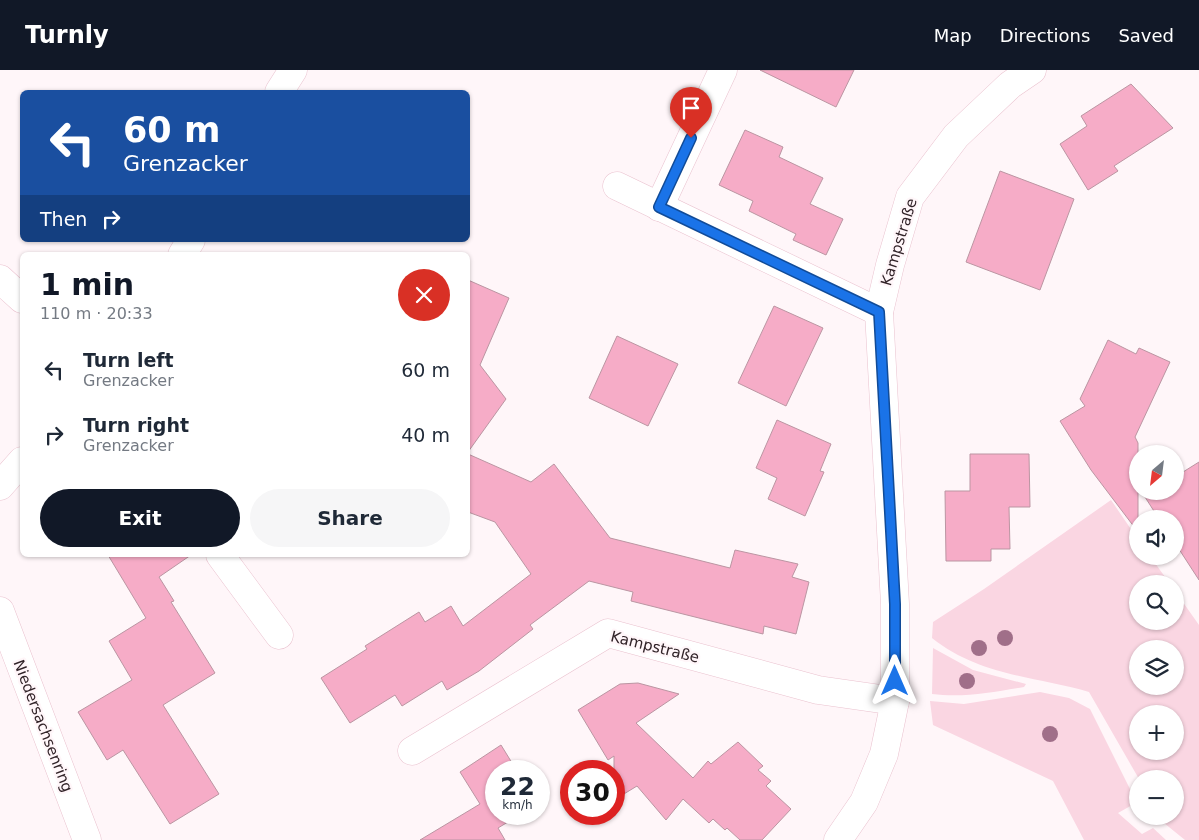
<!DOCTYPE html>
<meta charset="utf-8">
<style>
body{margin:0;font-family:"DejaVu Sans",sans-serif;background:#f6f6f7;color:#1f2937;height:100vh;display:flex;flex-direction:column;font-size:19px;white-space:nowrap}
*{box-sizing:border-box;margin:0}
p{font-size:16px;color:#747a83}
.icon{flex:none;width:28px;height:28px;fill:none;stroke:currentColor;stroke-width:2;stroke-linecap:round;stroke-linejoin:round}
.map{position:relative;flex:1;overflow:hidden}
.drawer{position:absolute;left:20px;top:182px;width:450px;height:305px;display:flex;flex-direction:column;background:#fff;border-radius:8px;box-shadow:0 1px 4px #0004}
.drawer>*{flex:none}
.guide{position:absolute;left:20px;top:20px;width:450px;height:152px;border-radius:8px;box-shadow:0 1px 4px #0004;background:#1a4fa0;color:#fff;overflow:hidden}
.needle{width:32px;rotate:208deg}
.tools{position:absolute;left:1129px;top:375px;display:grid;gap:10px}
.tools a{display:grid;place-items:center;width:55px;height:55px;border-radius:50%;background:#fff;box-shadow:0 1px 4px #0004;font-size:25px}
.speed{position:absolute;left:485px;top:690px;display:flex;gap:10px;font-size:25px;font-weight:700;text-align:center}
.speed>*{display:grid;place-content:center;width:65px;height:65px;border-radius:50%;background:#fff;box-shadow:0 1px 4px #0004;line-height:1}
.speed small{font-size:12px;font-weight:400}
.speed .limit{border:8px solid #d22;background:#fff;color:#111}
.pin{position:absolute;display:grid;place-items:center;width:42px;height:42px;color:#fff;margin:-51px -21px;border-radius:50% 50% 50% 0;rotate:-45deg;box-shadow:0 0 5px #0007}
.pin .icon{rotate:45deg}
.me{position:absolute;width:55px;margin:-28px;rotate:0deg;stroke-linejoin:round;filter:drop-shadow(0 0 4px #0008)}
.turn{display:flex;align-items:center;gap:18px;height:105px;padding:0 20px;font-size:22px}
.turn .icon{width:65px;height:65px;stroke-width:2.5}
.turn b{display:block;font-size:35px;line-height:42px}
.then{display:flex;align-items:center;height:48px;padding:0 20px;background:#0003;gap:10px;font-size:19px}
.round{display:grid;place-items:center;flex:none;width:52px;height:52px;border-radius:26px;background:#f6f6f7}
.overview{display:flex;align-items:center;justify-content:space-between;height:85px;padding:0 20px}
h1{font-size:30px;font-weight:700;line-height:38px;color:#111827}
.button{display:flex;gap:10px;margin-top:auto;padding:10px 20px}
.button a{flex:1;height:58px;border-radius:30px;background:#111827;color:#fff;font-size:20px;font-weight:700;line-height:58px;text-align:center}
.button a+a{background:#f6f6f7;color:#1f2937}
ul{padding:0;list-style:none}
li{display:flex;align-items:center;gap:15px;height:65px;padding:0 20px}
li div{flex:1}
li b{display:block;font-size:19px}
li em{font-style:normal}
header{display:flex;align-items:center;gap:30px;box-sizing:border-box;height:70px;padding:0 25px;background:#111827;color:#fff}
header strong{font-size:24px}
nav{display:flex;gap:28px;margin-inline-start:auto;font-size:18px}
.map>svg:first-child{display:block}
</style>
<header>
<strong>Turnly</strong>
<nav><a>Map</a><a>Directions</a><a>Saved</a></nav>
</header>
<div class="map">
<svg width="1199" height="770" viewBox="0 0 1199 770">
<rect width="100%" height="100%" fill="#fff6f9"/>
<g fill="#fad6e2" fill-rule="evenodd">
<path d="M1111 430 1137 468 1138 486H1150L1170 514H1138V551H1175V521L1199 555V770H1185L1164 753 1160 746H1175V709H1139L1089 622C1033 606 980 606 932 568L933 552 984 519ZM1138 579H1175V616H1138ZM1138 644H1175V681H1138Z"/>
<path d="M933 578 973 600 1026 614 1024 617C993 622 964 628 932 624Z"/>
<polygon points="1040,622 1069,628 1090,639 1130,719 1134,734 1118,743 1142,764 1153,758 1166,770 1084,770 1053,711 933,655 930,631 964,634"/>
</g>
<g fill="#f6acc7" stroke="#bb95a2">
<polygon points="760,0 854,0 836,37"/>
<polygon points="1131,14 1173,58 1114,96 1118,101 1088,120 1060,74 1087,56 1081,46"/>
<polygon points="745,60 783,77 779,87 823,108 810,134 843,149 826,185 793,170 796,164 749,141 753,131 719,115"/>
<polygon points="1000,101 1074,129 1040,220 966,192"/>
<polygon points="468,210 509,228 480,295 506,329 468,382"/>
<polygon points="774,236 823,258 786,336 738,313"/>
<polygon points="617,266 678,294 648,356 589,328"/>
<polygon points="1108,270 1136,284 1139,278 1170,292 1135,367 1138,373 1138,462 1091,400 1060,351 1085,336 1080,329"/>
<polygon points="777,350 831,374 820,401 824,402 805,446 768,429 777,408 756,398"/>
<polygon points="468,384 531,412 554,394 610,468 730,498 735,480 798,494 792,507 809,512 796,564 764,556 763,564 631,531 633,522 589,511 530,555 533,559 479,601 447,620 442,611 402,636 395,625 350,653 321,608 367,579 365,576 419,542 425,552 451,536 463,556 531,504 495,452 468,442"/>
<polygon points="970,384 1029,384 1030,437 1009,437 1010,479 991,479 991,491 946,491 945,421 970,421"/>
<polygon points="1199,392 1199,510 1175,473 1175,449 1159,449 1145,427 1153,421 1175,421 1175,407"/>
<polygon points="108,485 191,485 159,507 174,531 171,532 215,603 163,635 219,724 170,754 123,680 107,690 78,642 132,610 109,571 146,548"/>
<polygon points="638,613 679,624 636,653 693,708 708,691 711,694 738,672 763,696 758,700 771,711 766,716 791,739 762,770 740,770 727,758 725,760 713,749 709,753 683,729 666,750 637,716 614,730 614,686 608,690 578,640 620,614"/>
<polygon points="501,675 517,701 496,701 496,744 521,744 498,758 505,770 420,770 480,734 460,702"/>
</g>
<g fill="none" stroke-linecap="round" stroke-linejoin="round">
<defs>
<g id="minor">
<polyline points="279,22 293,0"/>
<polyline points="617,116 879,242"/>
<polyline points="659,137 723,0"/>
<polyline points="182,185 191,170"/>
<polyline points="0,209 22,229"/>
<polyline points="0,416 22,391"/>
<polyline points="220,485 279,565"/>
<polyline points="0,541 87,770"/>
<polyline points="412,681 608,563 818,620 895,631"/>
<polyline points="838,770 864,732 884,684 895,631 895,534 879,242 890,195 910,127 956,66 1010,15 1032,0"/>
</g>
</defs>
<use href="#minor" stroke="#eac2cf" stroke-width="29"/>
<use href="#minor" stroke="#fff" stroke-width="28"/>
</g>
<g fill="#a06f89">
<circle cx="1005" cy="568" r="8"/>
<circle cx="979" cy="578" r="8"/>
<circle cx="967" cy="611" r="8"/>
<circle cx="1050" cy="664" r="8"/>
</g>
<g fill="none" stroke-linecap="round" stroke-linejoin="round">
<defs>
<polyline id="route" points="691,68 659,137 879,242 895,534 895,611"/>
</defs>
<use href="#route" stroke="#114b97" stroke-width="12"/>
<use href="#route" stroke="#1a73e8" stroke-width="9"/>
</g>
<g text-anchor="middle" stroke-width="4.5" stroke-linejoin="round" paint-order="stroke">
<g font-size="15" fill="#312328" stroke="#fff6f9">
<text transform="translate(899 172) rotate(-73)" y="5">Kampstraße</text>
<text transform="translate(655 577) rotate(14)" y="5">Kampstraße</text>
<text transform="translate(43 656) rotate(69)" y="5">Niedersachsenring</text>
</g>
</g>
</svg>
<div class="tools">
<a><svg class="needle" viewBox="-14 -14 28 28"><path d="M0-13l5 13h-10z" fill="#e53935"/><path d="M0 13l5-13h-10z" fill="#747a83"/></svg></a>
<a><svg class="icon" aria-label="sound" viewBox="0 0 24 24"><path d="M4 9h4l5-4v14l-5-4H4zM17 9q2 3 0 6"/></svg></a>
<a><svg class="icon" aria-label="search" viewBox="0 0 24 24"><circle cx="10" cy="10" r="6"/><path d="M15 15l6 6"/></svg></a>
<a><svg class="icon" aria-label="layers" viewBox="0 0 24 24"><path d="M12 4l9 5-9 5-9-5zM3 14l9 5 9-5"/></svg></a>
<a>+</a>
<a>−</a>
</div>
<div class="speed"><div>22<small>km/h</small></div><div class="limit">30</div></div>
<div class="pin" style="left:691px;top:68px;background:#d93025"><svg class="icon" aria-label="arrive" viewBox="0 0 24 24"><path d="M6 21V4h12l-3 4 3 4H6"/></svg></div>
<svg class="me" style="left:895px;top:611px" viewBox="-20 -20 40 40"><path d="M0-17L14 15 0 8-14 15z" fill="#1a73e8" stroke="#fff" stroke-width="4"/></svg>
<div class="guide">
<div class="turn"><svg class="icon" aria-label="left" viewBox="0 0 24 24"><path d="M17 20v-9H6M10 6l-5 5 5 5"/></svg><div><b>60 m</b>Grenzacker</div></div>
<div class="then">Then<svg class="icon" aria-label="right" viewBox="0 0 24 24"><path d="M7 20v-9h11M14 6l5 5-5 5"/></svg></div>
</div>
<section class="drawer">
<div class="overview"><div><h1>1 min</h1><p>110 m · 20:33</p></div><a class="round" style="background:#d93025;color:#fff"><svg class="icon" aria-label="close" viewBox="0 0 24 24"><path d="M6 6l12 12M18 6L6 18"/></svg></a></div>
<ul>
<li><svg class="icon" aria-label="left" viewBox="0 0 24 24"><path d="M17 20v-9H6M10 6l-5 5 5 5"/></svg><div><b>Turn left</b><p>Grenzacker</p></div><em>60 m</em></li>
<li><svg class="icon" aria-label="right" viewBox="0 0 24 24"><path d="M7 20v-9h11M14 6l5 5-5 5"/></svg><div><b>Turn right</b><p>Grenzacker</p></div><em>40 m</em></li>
</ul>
<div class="button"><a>Exit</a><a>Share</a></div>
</section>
</div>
